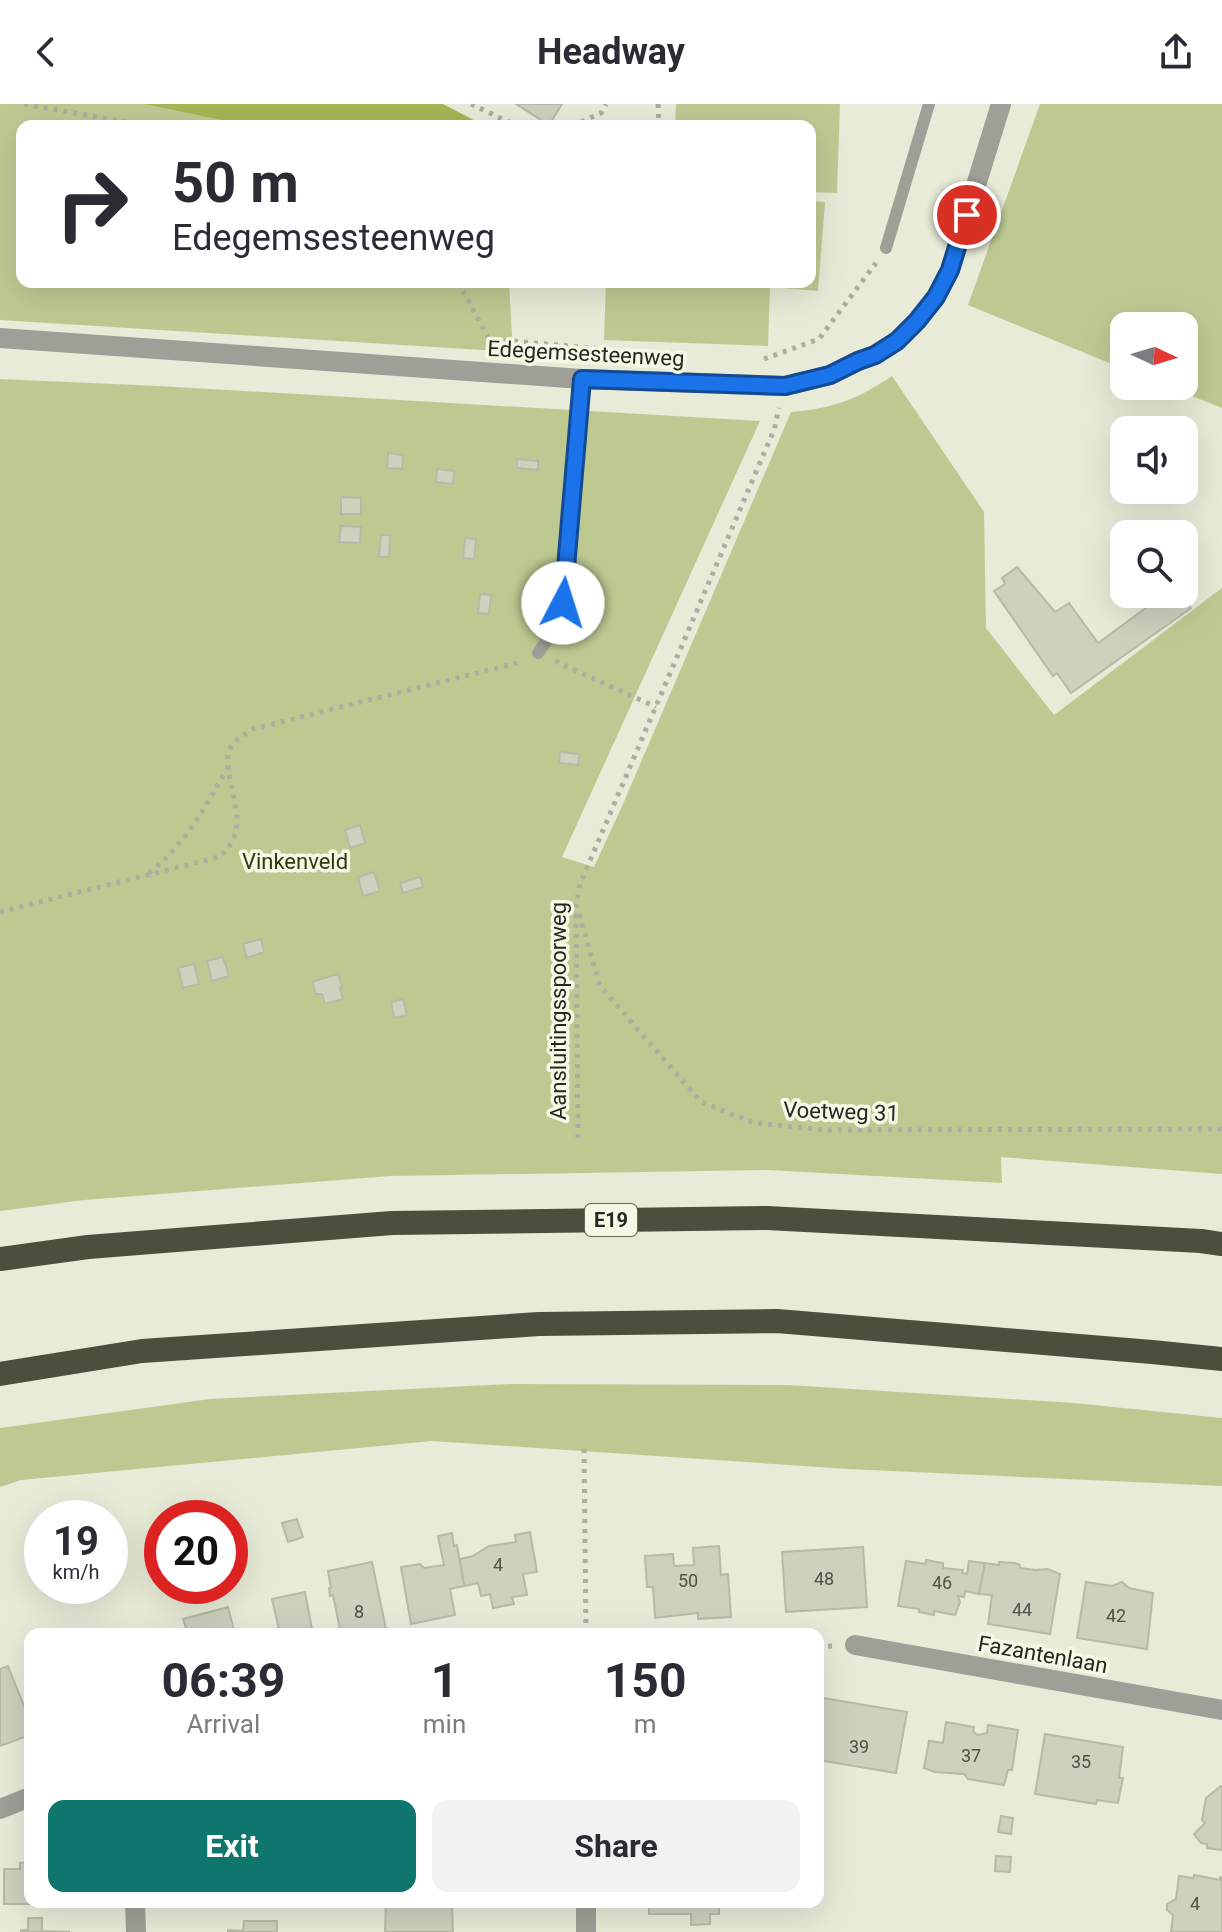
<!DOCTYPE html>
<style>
body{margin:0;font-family:Roboto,sans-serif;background:#f2f2f3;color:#2b2b33;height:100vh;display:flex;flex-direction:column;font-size:30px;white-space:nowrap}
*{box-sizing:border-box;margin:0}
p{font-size:26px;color:#7c7c81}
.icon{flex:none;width:44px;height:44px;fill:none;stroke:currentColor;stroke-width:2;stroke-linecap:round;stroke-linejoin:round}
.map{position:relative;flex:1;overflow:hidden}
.side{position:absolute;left:24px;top:1524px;width:800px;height:280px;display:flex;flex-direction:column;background:#fff;border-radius:16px;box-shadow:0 8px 32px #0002}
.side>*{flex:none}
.top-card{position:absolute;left:16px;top:16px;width:800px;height:168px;border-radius:16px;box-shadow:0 8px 32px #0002;background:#fff;color:#2b2b33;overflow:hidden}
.needle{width:52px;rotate:94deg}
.tools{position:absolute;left:1110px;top:208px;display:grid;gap:16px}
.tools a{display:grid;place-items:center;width:88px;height:88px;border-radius:16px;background:#fff;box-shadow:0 8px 32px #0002;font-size:40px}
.speed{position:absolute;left:24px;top:1396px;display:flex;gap:16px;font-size:40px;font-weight:700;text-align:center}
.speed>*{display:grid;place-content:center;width:104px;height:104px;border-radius:50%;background:#fff;box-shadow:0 8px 32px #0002;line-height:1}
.speed small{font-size:20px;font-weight:400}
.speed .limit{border:12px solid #d22;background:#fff;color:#111}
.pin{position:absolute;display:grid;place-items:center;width:68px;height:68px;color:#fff;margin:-34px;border:4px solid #fff;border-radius:50%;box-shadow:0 2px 8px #0007}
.me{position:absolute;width:88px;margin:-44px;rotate:5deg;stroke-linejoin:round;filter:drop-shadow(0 0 6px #0008)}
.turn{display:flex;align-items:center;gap:28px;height:168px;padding:0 24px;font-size:36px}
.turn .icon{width:104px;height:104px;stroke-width:2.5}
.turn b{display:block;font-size:56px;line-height:68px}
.eta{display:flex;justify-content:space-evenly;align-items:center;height:136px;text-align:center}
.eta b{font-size:48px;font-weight:700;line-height:56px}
.cta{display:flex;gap:16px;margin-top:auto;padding:16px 24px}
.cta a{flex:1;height:92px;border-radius:16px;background:#0f766e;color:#fff;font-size:32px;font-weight:700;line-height:92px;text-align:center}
.cta a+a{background:#f2f2f3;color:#2b2b33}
header{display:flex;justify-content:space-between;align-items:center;height:104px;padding:0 24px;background:#fff;font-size:36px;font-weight:700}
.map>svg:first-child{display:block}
</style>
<header><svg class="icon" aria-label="back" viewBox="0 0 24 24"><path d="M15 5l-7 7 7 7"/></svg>Headway<svg class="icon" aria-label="share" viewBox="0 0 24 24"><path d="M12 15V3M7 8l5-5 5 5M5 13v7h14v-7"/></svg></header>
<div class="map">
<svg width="1222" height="1828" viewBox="0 0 1222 1828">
<rect width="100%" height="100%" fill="#e7ebd7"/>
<g fill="#bec992">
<polygon points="0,0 143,0 250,22 22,22 22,178 509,178 513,248 0,216"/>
<polygon points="676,0 840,0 837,89 810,88 810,22 675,22"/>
<polygon points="1040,0 1222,0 1222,304 1167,282 1184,282 1184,222 1124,222 1124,265 968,201"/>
<polygon points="810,97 825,98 818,187 770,183 768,242 604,236 606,178 810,178"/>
<path d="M892 272 984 408 986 524 1054 611 1222 484V1070L1001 1053 1002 1079 768 1066 390 1072 84 1096 0 1107V275L159 282 760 317 562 753 594 763 623 700 791 308C832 305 858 295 892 272Z"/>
<polygon points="511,1280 788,1281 1074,1299 1222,1314 1222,1382 848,1365 432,1337 21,1376 0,1383 0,1324 210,1295"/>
</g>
<polygon fill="#a7b656" points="143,0 443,0 485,22 250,22"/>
<g fill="#cdd1be" stroke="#b6baa7" stroke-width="2">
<polygon points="516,0 562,0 549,21"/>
<polygon points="388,349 403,351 402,365 387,364"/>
<polygon points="517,355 538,357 538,366 517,364"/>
<polygon points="437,365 454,367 453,380 436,378"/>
<polygon points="341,393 361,394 361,410 341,410"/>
<polygon points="341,422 361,423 360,439 339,438"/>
<polygon points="381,431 390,431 389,453 379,453"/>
<polygon points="465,434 476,435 474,455 463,454"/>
<polygon points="1017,463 1055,508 1069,499 1098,539 1165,490 1181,490 1191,504 1071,589 1057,569 1053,572 994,487 1005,480 1002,474"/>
<polygon points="480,490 491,491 489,510 478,509"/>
<polygon points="560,648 579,650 578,661 559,659"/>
<polygon points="360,721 365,739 350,744 345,726"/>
<polygon points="374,768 380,787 363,792 358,773"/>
<polygon points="420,773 423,783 403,789 400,779"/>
<polygon points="261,835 264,848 247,854 243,840"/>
<polygon points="223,853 229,872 212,877 207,857"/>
<polygon points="194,860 199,880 183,884 178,864"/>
<polygon points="338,870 342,883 340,884 343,895 325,900 322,890 316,890 312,878"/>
<polygon points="403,895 407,911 394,914 391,898"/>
<polygon points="297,1415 303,1433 288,1438 282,1419"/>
<polygon points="530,1428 537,1468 523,1470 527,1491 512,1493 514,1500 493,1504 490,1490 481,1492 478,1479 464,1482 460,1455 473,1452 489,1442 516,1438 515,1431"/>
<polygon points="452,1429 454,1442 457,1441 464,1482 450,1485 455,1511 411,1520 401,1463 420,1460 424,1464 444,1461 438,1432"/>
<polygon points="719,1442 721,1471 728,1470 731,1513 698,1515 698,1509 655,1514 653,1483 647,1483 645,1452 673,1450 674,1462 694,1461 693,1444"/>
<polygon points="863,1443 867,1503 786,1508 782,1448"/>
<polygon points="926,1456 943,1459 943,1464 963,1466 962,1469 967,1470 969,1457 985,1459 979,1490 965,1487 964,1493 958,1492 960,1498 955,1511 934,1507 934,1511 919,1508 919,1505 898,1502 906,1457 925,1460"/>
<polygon points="372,1458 386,1525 362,1530 341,1530 333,1491 330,1492 329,1484 331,1484 328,1467"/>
<polygon points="999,1458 1015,1459 1020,1461 1020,1464 1035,1466 1048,1465 1060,1470 1050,1530 988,1520 992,1491 979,1490 985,1459 999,1461"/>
<polygon points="1086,1478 1112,1482 1122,1478 1129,1484 1153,1489 1147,1545 1077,1534"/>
<polygon points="73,1482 106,1482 77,1493"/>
<polygon points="305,1488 313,1530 280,1530 272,1495"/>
<polygon points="228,1503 235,1530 188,1530 183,1515"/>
<polygon points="8,1562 30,1617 30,1631 0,1642 0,1565"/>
<polygon points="823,1594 907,1608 896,1669 818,1656 818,1629"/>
<polygon points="946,1618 974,1623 973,1627 977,1631 987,1629 988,1621 1018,1626 1012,1666 1008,1666 1004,1681 968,1675 964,1670 935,1668 924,1664 929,1637 943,1639"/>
<polygon points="1045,1630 1123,1643 1119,1674 1123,1674 1118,1699 1097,1696 1096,1700 1035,1690"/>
<polygon points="1221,1682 1222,1682 1222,1746 1207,1744 1207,1740 1201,1739 1194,1730 1205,1719 1202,1716 1206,1694"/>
<polygon points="1001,1712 1013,1714 1011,1730 998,1728"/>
<polygon points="996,1752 1011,1753 1010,1768 995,1767"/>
<polygon points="30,1758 30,1798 73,1798 73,1800 4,1800 4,1765 20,1765 20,1759"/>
<polygon points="1194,1771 1220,1776 1220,1773 1222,1774 1222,1828 1171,1828 1173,1811 1167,1806 1167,1800 1176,1795 1179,1772 1193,1774"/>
<polygon points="386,1798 452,1798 453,1828 385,1828"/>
<polygon points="649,1798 719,1798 719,1810 710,1810 710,1820 691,1821 691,1810 649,1810"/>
<polygon points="28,1814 42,1814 42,1827 70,1828 21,1828 21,1826 28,1826"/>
<polygon points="244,1817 277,1817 277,1828 228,1828 228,1826 243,1827"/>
</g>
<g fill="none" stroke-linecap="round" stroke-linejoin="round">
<g stroke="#acaf9f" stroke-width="5" stroke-dasharray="4 6" stroke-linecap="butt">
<polyline points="24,0 148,22"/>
<polyline points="471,0 517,22"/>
<polyline points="658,0 659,22"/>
<polyline points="572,22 601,9 606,0"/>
<polyline points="458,178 489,235 659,250"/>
<polyline points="764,255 819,235 876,159"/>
<polyline points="555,557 656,603"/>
<path d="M149 769C186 740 205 703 228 663"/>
<path d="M0 808 219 753C247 730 235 702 229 670 228 662 226 653 230 645 235 635 244 631 253 625L521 558"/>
<polyline points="579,810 600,882 701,998 754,1019 824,1026 1222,1025"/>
<polyline points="578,1034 576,802 580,780 774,326 779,304"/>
<polyline points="584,1345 586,1530"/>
<polyline points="818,1543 833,1542"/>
</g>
<g stroke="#9ea097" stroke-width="12">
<polyline points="886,144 929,0"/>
<polyline points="538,549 555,525 563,499 582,275"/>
</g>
<g stroke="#9ea097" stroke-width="20">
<polyline points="0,234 582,275 785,282 830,271 858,257 875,251 897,237 917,217 936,193 950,166 1001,0"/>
<polyline points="855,1541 1222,1606"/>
<polyline points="0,1705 30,1693"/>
<polyline points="135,1798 136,1828"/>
<polyline points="586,1828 586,1798"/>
</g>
<g stroke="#4b4f3e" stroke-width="24">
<polyline points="0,1155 88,1143 392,1119 767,1114 1201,1137 1222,1140"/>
<polyline points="0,1270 142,1247 539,1220 777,1217 1152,1248 1222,1255"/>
</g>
</g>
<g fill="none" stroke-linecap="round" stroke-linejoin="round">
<defs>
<polyline id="route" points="563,499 582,275 785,282 830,271 858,257 875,251 897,237 917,217 936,193 950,166 967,111"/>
</defs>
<use href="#route" stroke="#114b97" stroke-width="20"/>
<use href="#route" stroke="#1a73e8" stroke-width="14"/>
</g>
<g text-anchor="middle" stroke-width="7" stroke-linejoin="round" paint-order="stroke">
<g font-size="18" fill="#4f5248">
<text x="498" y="1467">4</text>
<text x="824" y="1481">48</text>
<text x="688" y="1483">50</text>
<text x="942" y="1485">46</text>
<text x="1022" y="1512">44</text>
<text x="359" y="1514">8</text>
<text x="1116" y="1518">42</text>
<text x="859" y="1649">39</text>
<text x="971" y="1658">37</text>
<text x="1081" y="1664">35</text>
<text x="1195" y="1806">4</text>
</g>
<rect fill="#f4f8e4" stroke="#63665b" stroke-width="2" x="585" y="1100" width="52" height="32" rx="6"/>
<g font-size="20" font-weight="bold" fill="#252720">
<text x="611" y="1123">E19</text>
</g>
<g font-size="22" fill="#252720" stroke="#f4f8e4">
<text transform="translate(586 249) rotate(3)" y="8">Edegemsesteenweg</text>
<text transform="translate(558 907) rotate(-90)" y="8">Aansluitingsspoorweg</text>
<text transform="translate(841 1007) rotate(2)" y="8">Voetweg 31</text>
<text transform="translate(1043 1550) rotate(10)" y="8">Fazantenlaan</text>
</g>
<g font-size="22" fill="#333911" stroke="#f4f8e4">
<text x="295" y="765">Vinkenveld</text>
</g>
</g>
</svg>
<div class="tools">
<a><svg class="needle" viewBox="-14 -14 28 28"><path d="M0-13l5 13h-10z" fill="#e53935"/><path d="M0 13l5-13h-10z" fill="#7c7c81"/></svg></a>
<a><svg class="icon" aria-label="sound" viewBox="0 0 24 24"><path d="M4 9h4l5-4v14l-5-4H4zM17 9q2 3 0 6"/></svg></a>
<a><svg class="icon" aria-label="search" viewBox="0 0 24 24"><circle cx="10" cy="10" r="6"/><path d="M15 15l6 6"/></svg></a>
</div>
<div class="speed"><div>19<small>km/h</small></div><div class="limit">20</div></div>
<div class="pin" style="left:967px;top:111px;background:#d93025"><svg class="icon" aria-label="arrive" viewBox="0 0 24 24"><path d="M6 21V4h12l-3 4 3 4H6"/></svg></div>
<svg class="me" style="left:563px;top:499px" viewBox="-20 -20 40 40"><circle r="19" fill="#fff"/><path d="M0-13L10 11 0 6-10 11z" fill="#1a73e8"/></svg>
<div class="top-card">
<div class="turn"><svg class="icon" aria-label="right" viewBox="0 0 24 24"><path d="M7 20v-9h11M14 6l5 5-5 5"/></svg><div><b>50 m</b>Edegemsesteenweg</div></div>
</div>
<section class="side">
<div class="eta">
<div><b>06:39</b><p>Arrival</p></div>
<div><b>1</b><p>min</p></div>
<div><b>150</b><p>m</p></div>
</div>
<div class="cta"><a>Exit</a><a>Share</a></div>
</section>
</div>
